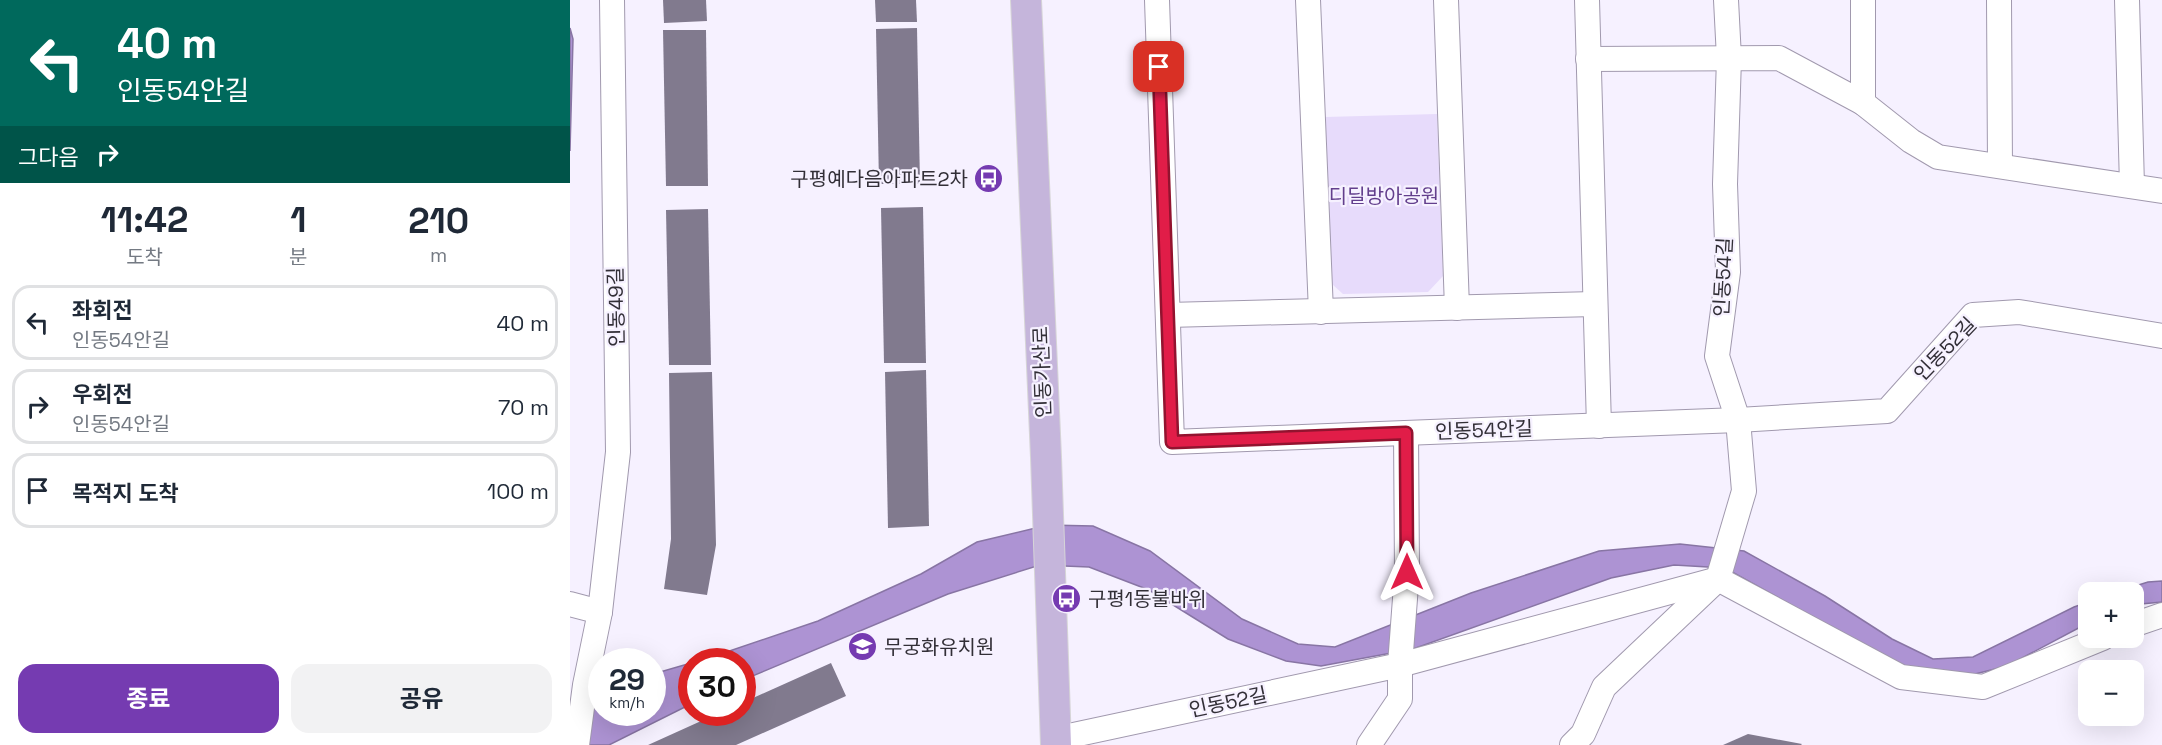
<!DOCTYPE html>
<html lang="ko">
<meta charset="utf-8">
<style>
body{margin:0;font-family:"Space Grotesk","Noto Sans KR",sans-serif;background:#f2f2f3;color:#1f2937;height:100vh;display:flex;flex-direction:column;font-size:22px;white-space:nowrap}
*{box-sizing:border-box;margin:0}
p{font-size:20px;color:#747a83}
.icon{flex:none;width:33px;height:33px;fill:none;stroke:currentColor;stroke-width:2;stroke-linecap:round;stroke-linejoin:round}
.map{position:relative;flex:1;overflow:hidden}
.details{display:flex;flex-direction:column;background:#fff;width:570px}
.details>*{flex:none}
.top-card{background:#00695c;color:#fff;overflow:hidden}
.buttons{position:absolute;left:1508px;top:582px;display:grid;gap:12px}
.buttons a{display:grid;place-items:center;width:66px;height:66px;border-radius:12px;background:#fff;box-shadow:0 6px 24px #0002;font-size:30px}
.speed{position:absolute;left:18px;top:648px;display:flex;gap:12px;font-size:30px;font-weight:700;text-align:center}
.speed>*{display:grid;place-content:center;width:78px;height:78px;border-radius:50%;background:#fff;box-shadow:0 6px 24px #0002;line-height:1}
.speed small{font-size:15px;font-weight:400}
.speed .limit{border:9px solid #d22;background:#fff;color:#111}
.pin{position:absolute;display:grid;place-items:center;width:51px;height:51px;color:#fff;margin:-26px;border-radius:12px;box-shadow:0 3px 9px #0006}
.me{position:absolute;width:66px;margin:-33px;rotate:0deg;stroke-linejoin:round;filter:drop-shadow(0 0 4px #0008)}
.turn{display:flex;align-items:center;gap:21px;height:126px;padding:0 18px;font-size:27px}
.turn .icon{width:78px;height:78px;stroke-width:2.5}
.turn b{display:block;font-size:42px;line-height:51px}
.then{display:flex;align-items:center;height:57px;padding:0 18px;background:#0003;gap:12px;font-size:22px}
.eta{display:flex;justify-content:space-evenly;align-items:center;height:102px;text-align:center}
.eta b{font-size:36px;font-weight:700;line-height:42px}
.cta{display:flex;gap:12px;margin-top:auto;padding:12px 18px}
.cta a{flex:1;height:69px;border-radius:18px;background:#753bb1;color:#fff;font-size:24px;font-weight:700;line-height:69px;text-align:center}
.cta a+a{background:#f2f2f3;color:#1f2937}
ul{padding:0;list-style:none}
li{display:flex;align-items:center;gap:18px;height:75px;margin:0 12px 9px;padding:0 6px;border:3px solid #e0e1e3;border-radius:18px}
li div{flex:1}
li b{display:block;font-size:22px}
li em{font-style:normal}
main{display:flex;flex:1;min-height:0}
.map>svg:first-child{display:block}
</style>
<main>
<section class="details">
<div class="top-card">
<div class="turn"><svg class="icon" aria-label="left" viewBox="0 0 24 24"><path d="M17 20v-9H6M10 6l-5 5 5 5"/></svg><div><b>40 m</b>인동54안길</div></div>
<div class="then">그다음<svg class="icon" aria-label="right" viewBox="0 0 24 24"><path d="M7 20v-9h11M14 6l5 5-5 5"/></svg></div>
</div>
<div class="eta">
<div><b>11:42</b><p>도착</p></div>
<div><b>1</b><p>분</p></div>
<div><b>210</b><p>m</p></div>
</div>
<ul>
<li><svg class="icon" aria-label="left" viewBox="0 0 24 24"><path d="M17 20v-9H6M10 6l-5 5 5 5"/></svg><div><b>좌회전</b><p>인동54안길</p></div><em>40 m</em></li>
<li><svg class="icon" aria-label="right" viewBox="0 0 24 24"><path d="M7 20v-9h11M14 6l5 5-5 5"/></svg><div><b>우회전</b><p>인동54안길</p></div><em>70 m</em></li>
<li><svg class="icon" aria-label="arrive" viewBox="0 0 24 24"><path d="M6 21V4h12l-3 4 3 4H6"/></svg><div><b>목적지 도착</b></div><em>100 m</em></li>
</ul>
<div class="cta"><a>종료</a><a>공유</a></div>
</section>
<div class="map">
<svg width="1592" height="745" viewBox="0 0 1592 745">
<rect width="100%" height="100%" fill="#f6f1ff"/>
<polygon fill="#e7dbfb" points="867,114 873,276 858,292 773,294 762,284 755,117"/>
<g fill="#ad93d3" stroke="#8875a4" stroke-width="1.5">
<polygon points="0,28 3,39 0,151"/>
<polygon points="478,525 523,526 580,551 672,619 728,644 765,647 901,593 1029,551 1110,544 1174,551 1255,596 1322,639 1363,659 1403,657 1504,607 1518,602 1518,623 1437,666 1405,674 1334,668 1155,568 1104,565 1041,578 843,649 751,666 716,661 658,639 579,590 519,567 470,565 378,594 173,680 172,662 127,662 248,621 351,574 407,542"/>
<polygon points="1592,581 1592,602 1571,604 1563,606 1563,592 1546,592 1578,582"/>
<polygon points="121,663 121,704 39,745 0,745 0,713 31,692 32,712 82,712 83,674"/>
</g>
<g fill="#817a8e">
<polygon points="93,0 136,0 137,21 94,23"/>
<polygon points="305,0 346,0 347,22 306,22"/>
<polygon points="347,28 350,184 309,184 306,29"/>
<polygon points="93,30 136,30 138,186 96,186"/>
<polygon points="353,207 356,363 314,363 311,208"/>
<polygon points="138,209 141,365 99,365 96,210"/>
<polygon points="356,370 359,526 318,528 315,372"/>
<polygon points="142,372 146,545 137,595 94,589 101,539 99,373"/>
<polygon points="261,663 276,696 166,745 78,745 151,712 172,712 172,703"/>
<polygon points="1178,734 1232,744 1231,745 1153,745"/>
</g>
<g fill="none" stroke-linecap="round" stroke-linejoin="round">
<defs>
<g id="minor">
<polyline points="587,0 602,442 1168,420 1317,411 1403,315 1449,312 1592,336"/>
<polyline points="738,0 751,312"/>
<polyline points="876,0 887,308"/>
<polyline points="1017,0 1029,426"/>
<polyline points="1293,0 1293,103"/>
<polyline points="1429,0 1430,166"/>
<polyline points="1557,0 1562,186"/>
<polyline points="1018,59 1209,58 1293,103 1341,141 1368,157 1592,191"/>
<polyline points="598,315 1025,304"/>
<polyline points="0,604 30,612"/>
<polyline points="1563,625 1592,615"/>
<polyline points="485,739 830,665 1148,579 1331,677 1413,687 1533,638"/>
<polyline points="7,745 15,685 30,612 48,452 42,0"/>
<polyline points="799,745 830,699 830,665 837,572 836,433"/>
<polyline points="1002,745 1013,734 1034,687 1148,579 1174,491 1168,420 1147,356 1158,272 1155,184 1159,58 1156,0"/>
</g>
<polyline id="major" points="456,0 476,457 486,745"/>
</defs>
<use href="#minor" stroke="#a199ae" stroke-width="26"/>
<use href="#major" stroke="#d6d5d7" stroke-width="32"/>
<use href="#minor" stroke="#fff" stroke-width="24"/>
<use href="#major" stroke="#c5b5db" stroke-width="30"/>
</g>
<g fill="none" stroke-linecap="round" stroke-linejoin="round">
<defs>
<polyline id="route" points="589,67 602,442 836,433 837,572"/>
</defs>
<use href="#route" stroke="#92132f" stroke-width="15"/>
<use href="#route" stroke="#e11d48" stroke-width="10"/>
</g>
<defs>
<symbol id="bus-disc" viewBox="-11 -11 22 22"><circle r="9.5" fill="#753bb1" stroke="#f6f1ff"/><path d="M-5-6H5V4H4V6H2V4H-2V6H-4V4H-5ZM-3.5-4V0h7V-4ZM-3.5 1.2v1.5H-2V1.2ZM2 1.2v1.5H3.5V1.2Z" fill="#fff"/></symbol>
<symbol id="school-disc" viewBox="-11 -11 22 22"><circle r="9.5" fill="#753bb1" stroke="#f6f1ff"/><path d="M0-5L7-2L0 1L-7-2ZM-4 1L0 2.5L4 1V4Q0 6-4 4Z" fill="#fff"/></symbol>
</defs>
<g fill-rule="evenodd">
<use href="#bus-disc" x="402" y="162" width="33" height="33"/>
<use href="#bus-disc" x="480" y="582" width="33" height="33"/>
<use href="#school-disc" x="276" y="630" width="33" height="33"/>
</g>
<g text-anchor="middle" stroke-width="4.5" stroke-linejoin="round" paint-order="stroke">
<g font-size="20" fill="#322f37" stroke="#f6f1ff" text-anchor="start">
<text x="398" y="186" text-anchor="end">구평예다음아파트2차</text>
<text x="518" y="606">구평1동불바위</text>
<text x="314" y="654">무궁화유치원</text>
</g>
<g font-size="20" fill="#633f8d" stroke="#f6f1ff">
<text x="814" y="203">디딜방아공원</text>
</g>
<g font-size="20" fill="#322f37" stroke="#f6f1ff">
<text transform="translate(1153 277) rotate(-87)" y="7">인동54길</text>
<text transform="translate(46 307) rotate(-91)" y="7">인동49길</text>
<text transform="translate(1375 349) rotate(-46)" y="7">인동52길</text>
<text transform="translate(472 372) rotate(-92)" y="7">인동가산로</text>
<text transform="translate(914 430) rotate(-2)" y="7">인동54안길</text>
<text transform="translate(658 702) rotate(-12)" y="7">인동52길</text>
</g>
</g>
</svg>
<div class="buttons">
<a>+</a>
<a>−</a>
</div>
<div class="speed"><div>29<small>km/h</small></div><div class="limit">30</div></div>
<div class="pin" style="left:589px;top:67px;background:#d93025"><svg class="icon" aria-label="arrive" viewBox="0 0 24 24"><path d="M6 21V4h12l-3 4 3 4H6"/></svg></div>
<svg class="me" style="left:837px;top:572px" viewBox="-20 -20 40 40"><path d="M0-17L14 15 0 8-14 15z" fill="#e11d48" stroke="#fff" stroke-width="4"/></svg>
</div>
</main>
